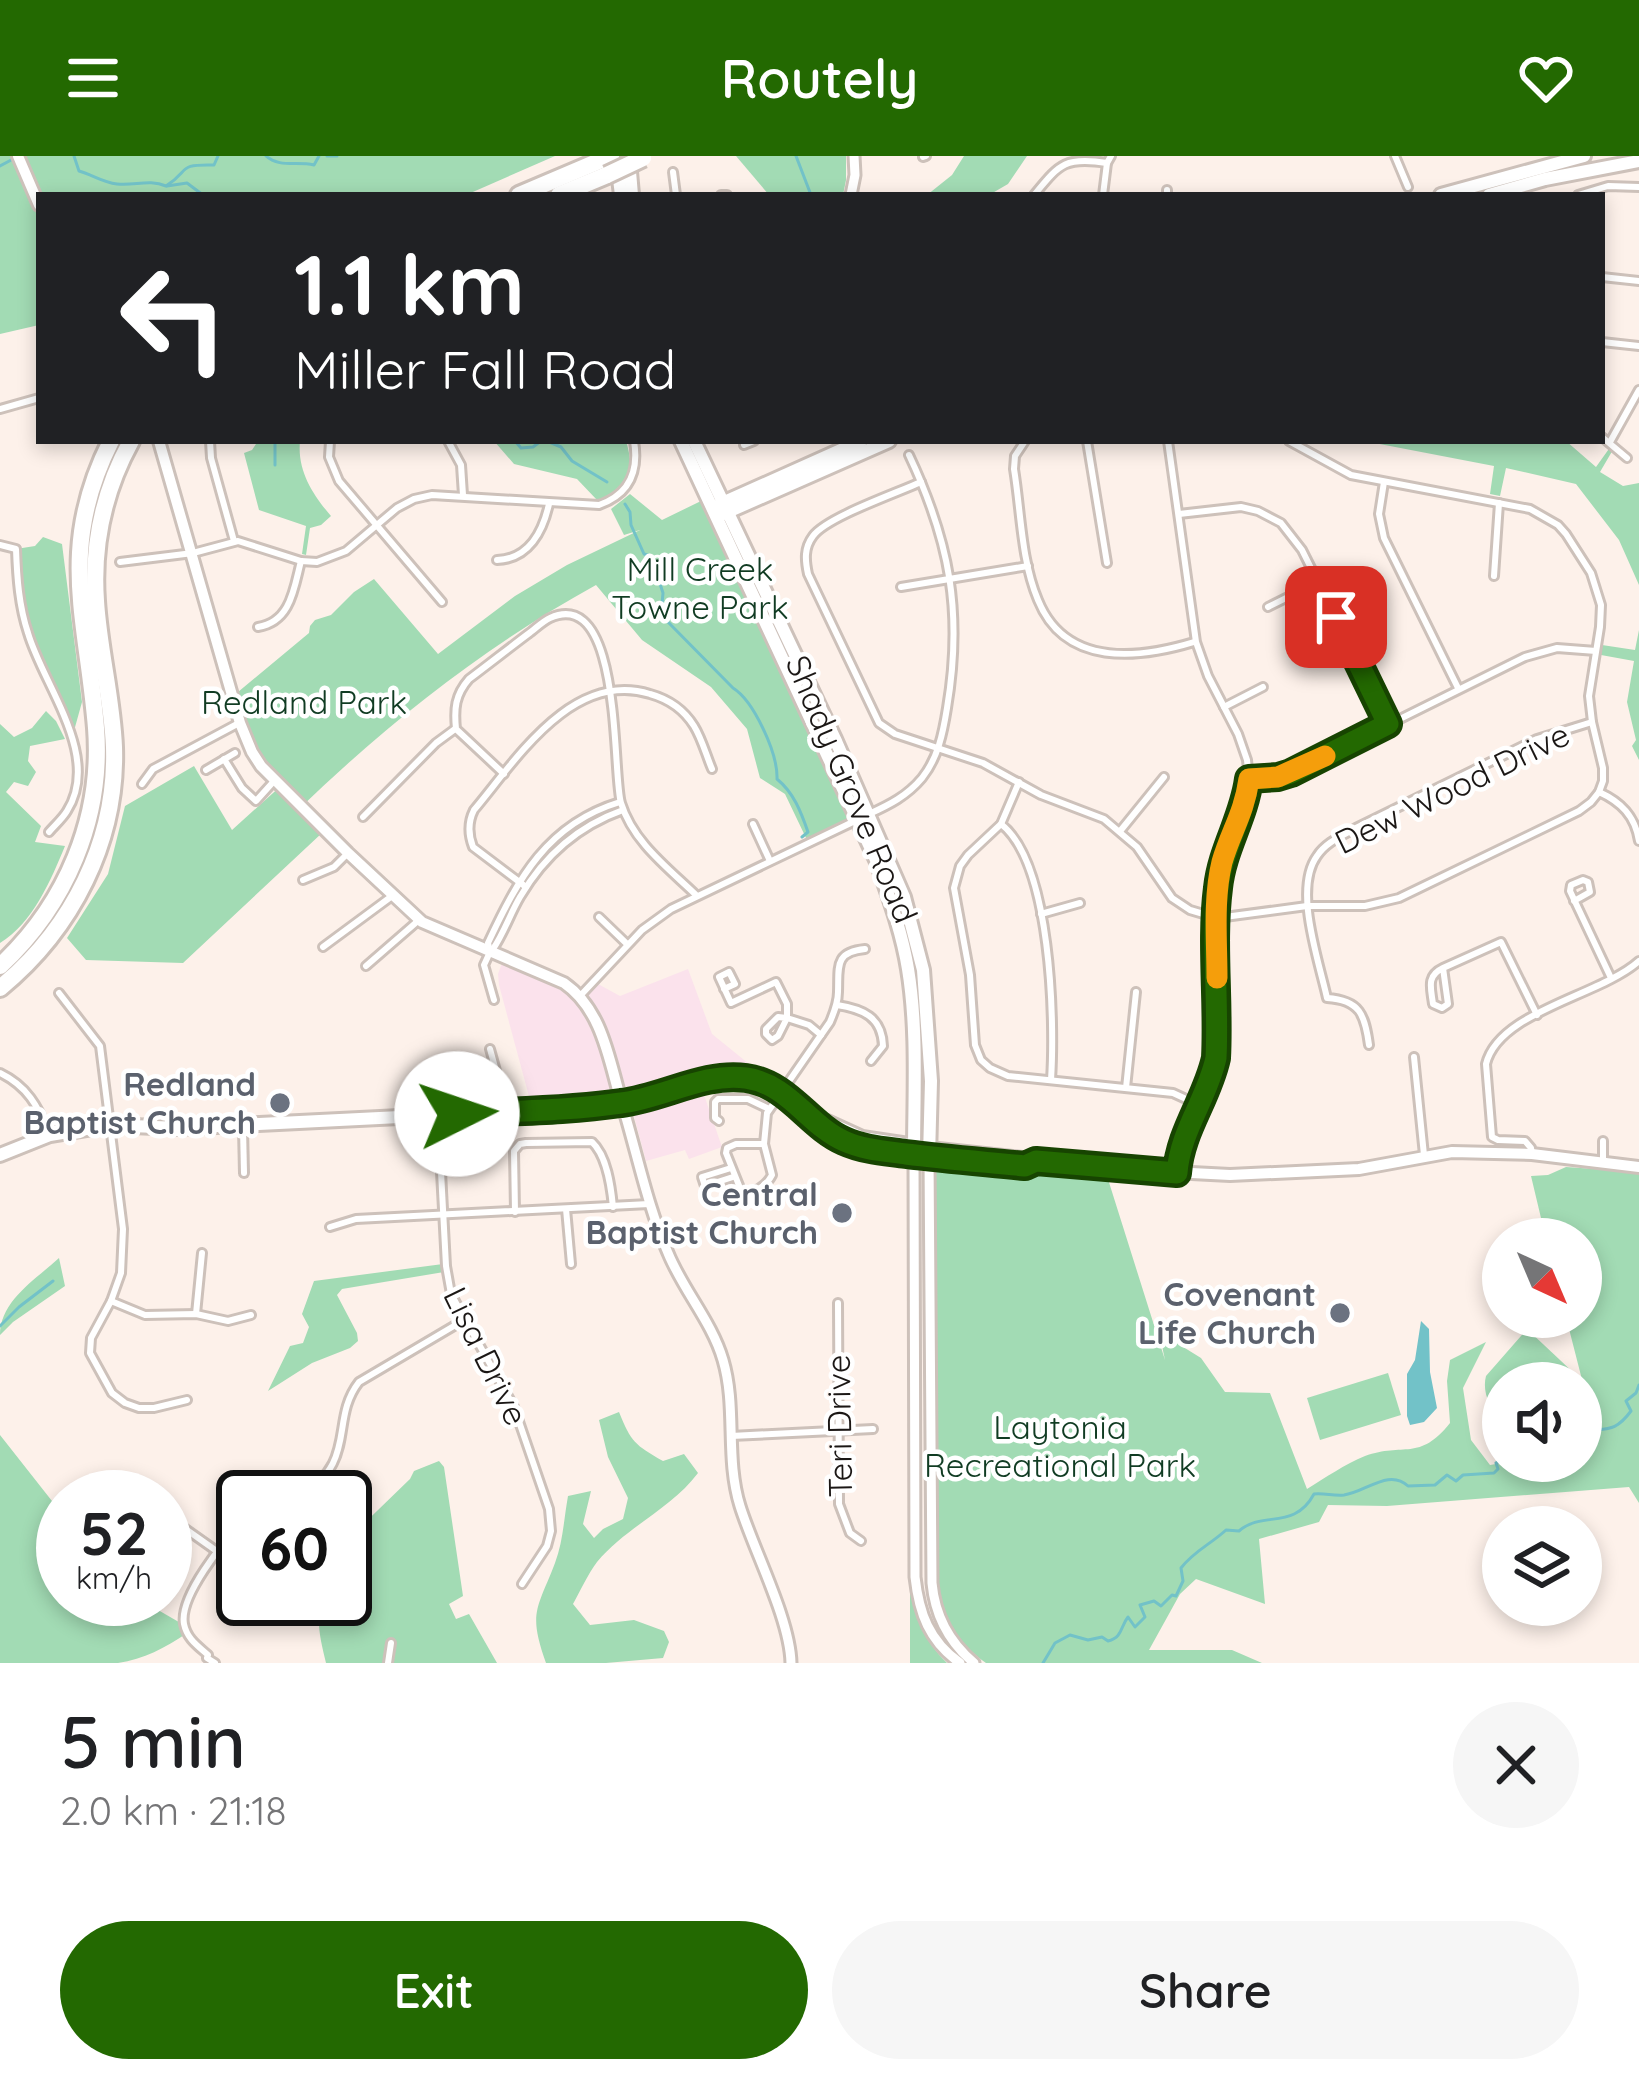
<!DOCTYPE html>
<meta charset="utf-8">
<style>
body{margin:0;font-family:Quicksand,sans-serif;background:#f6f6f6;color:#202124;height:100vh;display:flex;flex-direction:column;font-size:45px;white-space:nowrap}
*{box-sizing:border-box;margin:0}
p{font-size:39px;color:#757577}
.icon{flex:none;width:66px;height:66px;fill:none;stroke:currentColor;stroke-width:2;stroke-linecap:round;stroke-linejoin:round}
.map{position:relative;height:1507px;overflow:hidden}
.drawer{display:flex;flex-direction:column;background:#fff;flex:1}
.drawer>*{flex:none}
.guide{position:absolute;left:36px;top:36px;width:1569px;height:252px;border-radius:0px;box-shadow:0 6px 18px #0003;background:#202124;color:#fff;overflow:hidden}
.needle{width:78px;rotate:136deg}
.buttons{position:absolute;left:1482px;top:1062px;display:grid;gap:24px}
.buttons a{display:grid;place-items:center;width:120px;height:120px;border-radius:50%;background:#fff;box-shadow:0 6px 18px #0003;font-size:60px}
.speed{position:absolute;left:36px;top:1314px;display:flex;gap:24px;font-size:60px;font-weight:700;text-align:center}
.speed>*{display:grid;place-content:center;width:156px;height:156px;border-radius:50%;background:#fff;box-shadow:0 6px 18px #0003;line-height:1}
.speed small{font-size:30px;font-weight:400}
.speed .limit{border:6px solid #111;border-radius:18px;background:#fff;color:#111}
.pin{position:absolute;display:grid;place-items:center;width:102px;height:102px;color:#fff;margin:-51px;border-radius:24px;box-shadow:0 6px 18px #0006}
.me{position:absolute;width:132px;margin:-66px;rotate:86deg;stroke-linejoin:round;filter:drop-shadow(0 0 9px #0008)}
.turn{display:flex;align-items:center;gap:42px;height:252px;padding:0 60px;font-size:54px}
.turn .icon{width:156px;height:156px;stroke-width:2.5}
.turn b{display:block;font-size:84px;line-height:102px}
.round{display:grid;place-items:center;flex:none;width:126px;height:126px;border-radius:63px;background:#f6f6f6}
.headline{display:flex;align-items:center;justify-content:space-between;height:204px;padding:0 60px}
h1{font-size:72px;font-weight:600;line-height:90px}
.button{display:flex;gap:24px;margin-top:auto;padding:24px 60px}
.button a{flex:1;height:138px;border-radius:72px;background:#236901;color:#fff;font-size:48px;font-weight:600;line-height:138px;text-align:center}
.button a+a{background:#f6f6f6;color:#202124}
header{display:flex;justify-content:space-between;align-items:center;height:156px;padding:0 60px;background:#236901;color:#fff;font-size:54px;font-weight:600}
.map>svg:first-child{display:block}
</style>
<header><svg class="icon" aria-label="menu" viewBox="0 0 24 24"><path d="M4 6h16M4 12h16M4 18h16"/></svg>Routely<svg class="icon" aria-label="heart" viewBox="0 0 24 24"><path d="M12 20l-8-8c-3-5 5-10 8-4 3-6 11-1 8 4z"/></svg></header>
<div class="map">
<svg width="1639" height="1507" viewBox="0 0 1639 1507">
<rect width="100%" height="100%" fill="#fdf1ea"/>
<g fill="#fbe2ec">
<polygon points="502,807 555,830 582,850 594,876 613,937 608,943 530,944 499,829 498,818"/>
<polygon points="688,813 712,878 749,908 747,916 723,915 652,935 628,938 605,867 588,839 598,828 620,840"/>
<polygon points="702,933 722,991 689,1003 685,994 646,1005 634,960 636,955"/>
</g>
<g fill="#a2dbb4">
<polygon points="0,0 14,0 39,58 39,169 0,178"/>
<polygon points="18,0 555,0 466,39 39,39"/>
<polygon points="736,0 846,0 846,24 843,39 769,39"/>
<polygon points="964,0 1027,0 1008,28 989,39 927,39 952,19"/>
<path d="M258 285H300C297 315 313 339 331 360L321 369 310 372 306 399 302 398 306 370 259 354 244 297 252 294Z"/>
<path d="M494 285H626C635 314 632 339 597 344L577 323 514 308Z"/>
<polygon points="1364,285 1566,285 1596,311 1611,290 1614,292 1600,316 1623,330 1639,327 1639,429 1619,384 1576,328 1506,312 1500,340 1490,338 1494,310"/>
<path d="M630 338 662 364 701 345 794 544 853 662 807 684 785 638 760 622 747 573 711 531 642 484 596 429C487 489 388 567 299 653L322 677 183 807 86 804 67 782 108 718 125 650 194 610 232 674 283 628C257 598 248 575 238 536L309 477 310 470 315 464 331 459 354 436 374 423 438 498 515 440 567 409 640 374 624 379 611 353Z"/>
<polygon points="43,381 62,388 82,546 72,582 28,480 16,393 35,390"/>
<polygon points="1639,474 1639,604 1632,590 1636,584 1627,546 1634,505 1601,499 1602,489 1635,494"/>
<path d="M46 555 56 565 65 583 30 590 28 605 36 616 28 630 14 626 6 636 41 670 35 686 65 690C51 724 33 767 0 787V568L14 581 32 572Z"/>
<path d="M941 1005 1107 1020 1165 1204 1159 1176 1201 1202 1225 1236 1270 1237 1307 1333C1325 1322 1345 1308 1365 1300 1404 1286 1419 1306 1450 1267L1447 1225 1450 1204 1486 1186 1463 1232 1471 1284 1490 1309 1514 1305H1581V1259L1590 1255 1566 1161H1581V1083H1546L1531 1020 1548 1019 1566 1011 1639 1016V1347L1629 1331 1387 1350 1328 1349 1319 1366 1259 1383 1265 1448 1196 1423 1180 1438 1149 1494H1232L1262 1507H986C956 1486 941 1458 935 1423L933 1012Z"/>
<path d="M59 1102 65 1130 13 1166 0 1179C0 1145 35 1124 59 1102Z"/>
<polygon points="443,1108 444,1116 342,1133 337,1139 357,1177 358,1185 350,1192 312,1207 268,1235 290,1190 303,1187 309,1171 302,1158 314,1125"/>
<path d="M1527 1173 1577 1220 1576 1227H1503V1261C1489 1254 1482 1235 1486 1220Z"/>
<polygon points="1388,1217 1401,1259 1320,1284 1307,1242"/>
<path d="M619 1256C631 1286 635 1289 663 1305L684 1298 698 1317C671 1353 626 1371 597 1406 588 1418 580 1435 573 1448L590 1469 634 1464 664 1475 669 1486 663 1502 606 1507H546C528 1456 537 1454 555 1407 563 1386 564 1362 568 1340L591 1335 583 1368 594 1382 603 1373 623 1363 628 1342 608 1301 599 1264Z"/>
<path d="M0 1279 63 1359V1443H139L184 1469 187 1477C165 1492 144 1503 118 1507H0Z"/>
<path d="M439 1305 444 1311 463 1440 449 1448 456 1463 469 1458 497 1507H326C321 1486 315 1464 322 1443H345V1386L410 1323 414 1315Z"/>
<path d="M910 1431C915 1462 925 1485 947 1507H910Z"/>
</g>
<polygon fill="#72c2c8" points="1421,1165 1429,1173 1430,1216 1437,1252 1424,1266 1410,1269 1407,1260 1407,1218 1415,1204"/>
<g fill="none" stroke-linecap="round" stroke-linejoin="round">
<g stroke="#72c2c8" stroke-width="3">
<path d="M74 0 79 15C93 19 102 26 117 28 135 30 149 23 166 30 191 14 176 8 214 9L218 0"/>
<path d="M266 0C279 12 297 5 314 9L319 0"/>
<polyline points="327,0 337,0"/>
<polyline points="796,0 811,39"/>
<polyline points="0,10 13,3"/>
<polyline points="167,30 187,27 203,39"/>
<polyline points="515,285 521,292 533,291 541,285"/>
<polyline points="547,285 561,291 572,305 607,326"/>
<polyline points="1538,285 1544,286"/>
<polyline points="275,309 275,285"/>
<path d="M625 348 630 356 631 369 644 398 651 400 663 437 662 448 665 463 733 532C754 545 778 598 777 623 794 637 801 656 808 676L802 681"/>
<polyline points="0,1170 19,1151 53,1125"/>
<path d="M1581 1276C1606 1271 1614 1278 1631 1255L1626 1245 1636 1237 1639 1229"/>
<polyline points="1508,1305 1524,1309 1535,1305"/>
<path d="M1043 1507 1055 1487 1070 1479 1088 1484 1102 1481 1108 1485C1123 1481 1120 1471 1128 1461L1135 1471 1145 1461 1140 1449 1154 1445 1161 1450 1172 1439 1176 1440 1183 1425 1181 1412C1194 1395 1211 1388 1226 1374L1239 1375C1263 1354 1294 1375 1314 1338 1325 1337 1333 1340 1344 1339 1366 1336 1389 1312 1408 1330L1435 1329 1447 1319 1456 1325 1463 1319 1494 1317 1498 1313 1496 1307 1503 1304"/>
</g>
<defs>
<g id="minor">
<polyline points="1395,0 1408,31"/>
<polyline points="923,1 926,0"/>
<polyline points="673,16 676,39"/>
<polyline points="1167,34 1167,39"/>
<polyline points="721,39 727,39"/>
<path d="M1034 39C1059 9 1064 0 1107 7"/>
<polyline points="1103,39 1107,7 1111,0"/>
<polyline points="1578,39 1608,30 1639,31"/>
<polyline points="1602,121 1639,125"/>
<polyline points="1602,186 1639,190"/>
<polyline points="0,253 39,242"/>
<polyline points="1602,281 1627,302"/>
<polyline points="210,285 211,302 234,385"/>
<polyline points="330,285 329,301 339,325 442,446"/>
<polyline points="448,285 461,309 463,339"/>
<path d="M1025 285 1015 300 1014 313C1021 355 1021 404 1038 444 1065 511 1138 503 1194 486"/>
<polyline points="1087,285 1107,407"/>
<path d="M1168 285 1196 486 1208 520 1238 578 1247 604 1249 623 1246 643 1222 707 1217 735 1216 902C1207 943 1180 975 1177 1017"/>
<polyline points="1610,286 1639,234"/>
<polyline points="744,289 754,285"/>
<path d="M921 326C897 337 827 361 813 380 804 392 805 404 808 418L879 567 895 578 983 607 1041 639 1104 663 1137 691 1172 742 1190 754 1217 762 1307 750H1365L1399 742 1579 655 1591 646 1599 636 1603 625V612L1592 566 1589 540 1600 471 1601 449 1591 417 1566 378 1558 369 1530 353 1351 319 1289 285"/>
<polyline points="1384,326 1379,358 1384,382 1458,532"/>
<polyline points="1179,358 1241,351 1258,355 1281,367 1302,394 1389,568"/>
<path d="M0 389 16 393C17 422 19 450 28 477 43 529 102 600 67 655 63 662 55 669 49 676"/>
<path d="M497 404C529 403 543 375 549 348"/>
<path d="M120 406 193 397 238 385 301 405 317 406 346 395 397 352 414 343 432 339 599 349C630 338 639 315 634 285"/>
<polyline points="1494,420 1499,347"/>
<polyline points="901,431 1028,410"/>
<polyline points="1268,451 1318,426"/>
<path d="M258 471C291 466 294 432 301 405"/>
<polyline points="1224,551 1263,531"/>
<polyline points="224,603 242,632 256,645 274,625"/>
<polyline points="206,614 235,597"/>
<path d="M504 618 456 573C454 553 455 539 469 523 489 508 508 493 528 478 535 473 543 465 550 462 623 429 612 619 621 647 633 686 668 712 696 739"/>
<polyline points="1249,623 1278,621 1291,617 1525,501 1557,492 1596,495"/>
<polyline points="1019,626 1001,668 968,699 960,710 954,732 970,819 975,889 981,904 990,912 1008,920 1173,937 1199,949"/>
<polyline points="142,628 153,613 239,567"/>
<path d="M1599 636C1621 646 1635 660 1639 685"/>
<path d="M869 658C889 649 907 640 922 622 938 602 943 577 947 552 963 457 950 386 909 299"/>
<polyline points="363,661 436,587 455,573"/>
<polyline points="753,668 770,705"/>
<path d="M1001 668C1051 707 1055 863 1051 924"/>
<polyline points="1121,674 1164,621"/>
<polyline points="303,724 334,711 348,697"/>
<path d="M526 731 473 691C468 678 468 666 474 654 516 604 572 514 650 538 668 543 684 554 694 570 702 583 706 599 712 613"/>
<polyline points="1574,745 1590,736 1588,726 1583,724 1571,729 1570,735 1611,822"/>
<polyline points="1041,758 1080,747"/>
<polyline points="599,761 627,788"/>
<polyline points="323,791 392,740"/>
<path d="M493 793C504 777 510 758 520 741 544 700 578 670 623 654"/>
<polyline points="366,810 419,764"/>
<path d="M1443 812 1448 848 1442 852 1433 848C1431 832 1426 820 1443 812L1501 786 1537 859"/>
<polyline points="724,833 735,828 729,816 719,821 731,847 776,826 787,848 787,862 809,869 821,879"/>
<polyline points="59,837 100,890 123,1073 121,1117 111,1145 91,1182 90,1197 112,1237 125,1247 139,1252 154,1252 187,1244"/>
<polyline points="580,840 642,774 671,753 857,664"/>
<path d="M494 844 484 809 490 796 488 787C518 723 547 668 620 646"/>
<path d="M837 849C863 853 882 861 883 890L871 905"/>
<polygon points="778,861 787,862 778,880 772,884 766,878 766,873"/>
<path d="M1369 889C1365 859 1360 844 1327 842 1319 805 1293 733 1317 700 1326 686 1342 680 1356 672L1537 583 1592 566"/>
<polyline points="490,893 507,955"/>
<polyline points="1414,901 1424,999"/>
<path d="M0 917C27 930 38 950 49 977"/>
<polyline points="1126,932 1136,836"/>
<polyline points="438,959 446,1110 451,1138 514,1251 549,1353 551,1375 547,1390 522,1428"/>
<polyline points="719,965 715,962 715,946 718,943 748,943 769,953"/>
<polyline points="243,972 244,1017"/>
<path d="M764 988H736L727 992 726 997 742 1037C753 1039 767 1029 772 1019L764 988 767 957 830 866C834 856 838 847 838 836 839 811 834 796 865 793"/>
<path d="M1532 998 1531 992 1525 985 1498 984 1492 981 1486 908C1499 855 1600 840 1639 805"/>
<polyline points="1603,1007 1603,985"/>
<polyline points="731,1012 702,1021 705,1030 733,1021"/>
<polyline points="566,1053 571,1108"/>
<path d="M515 1056 514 995 520 988 526 987 592 986C607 1000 611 1030 613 1051"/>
<polyline points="330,1071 356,1063 649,1048"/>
<polyline points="111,1145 145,1159 196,1158 228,1165 251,1159"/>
<polyline points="838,1147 839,1348 850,1377 861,1385"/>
<polyline points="196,1158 202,1097"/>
<polyline points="731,1280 873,1273"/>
<path d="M299 1341C359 1305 329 1265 359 1226L464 1164"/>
<polyline points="170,1362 218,1396"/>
<path d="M215 1507 207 1502 208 1499C198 1490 187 1483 184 1468 179 1441 223 1385 243 1367"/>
<polyline points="388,1507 391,1487"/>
</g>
<g id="tertiary">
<polyline points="851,39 855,19 854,0"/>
<path d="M622 948C637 997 647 1049 668 1097 683 1134 712 1166 723 1204 737 1251 725 1302 740 1350 754 1395 790 1463 791 1507"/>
<path d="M914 999 915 1421C919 1457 929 1485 960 1507"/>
<path d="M929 1001 932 1427C935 1460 949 1486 974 1507"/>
</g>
<g id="secondary">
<polyline points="18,0 39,49"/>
<path d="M159 285 240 567 252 596 261 610 348 697 422 766 564 827C603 854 609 905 622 948"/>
<polyline points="929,992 1134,1014 1230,1019 1359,1013 1452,996 1532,998 1639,1011"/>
<polyline points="929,1001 1025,1010 1037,1005"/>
</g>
<g id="primary">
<polyline points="629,4 632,39"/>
<polyline points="617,7 621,39"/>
<polyline points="1441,39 1584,0"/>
<polyline points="1489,39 1545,23 1639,5"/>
<path d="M681 285 877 706C889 741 902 776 908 813 918 874 914 937 914 999"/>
<polyline points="720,348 861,285"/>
<polyline points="723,358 889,285"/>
<polyline points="827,966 862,982 922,991"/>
<path d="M0 999 50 979 110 969 178 972 579 952C604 949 629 947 653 941 687 933 719 915 754 924 783 930 801 954 821 972 849 997 894 996 929 1001L931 925 923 814 904 741 835 583 694 285"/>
</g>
<g id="motorway">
<polyline points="519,39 611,0"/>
<polyline points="559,39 607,19"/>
<path d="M0 810C66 749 103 662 96 572 87 462 57 392 111 285"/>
<path d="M0 832C72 773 117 685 114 591 112 542 99 494 96 445 92 388 104 334 131 285"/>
</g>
</defs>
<use href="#minor" stroke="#cdc1ba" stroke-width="12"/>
<use href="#tertiary" stroke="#cdc1ba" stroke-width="15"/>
<use href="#secondary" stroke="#cdc1ba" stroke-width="16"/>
<use href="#primary" stroke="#cdc1ba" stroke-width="18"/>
<use href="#motorway" stroke="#cdc1ba" stroke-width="22"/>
<use href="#minor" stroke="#fff" stroke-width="6"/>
<use href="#tertiary" stroke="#fff" stroke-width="9"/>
<use href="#secondary" stroke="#fff" stroke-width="10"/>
<use href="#primary" stroke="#fff" stroke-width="12"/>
<use href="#motorway" stroke="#fff" stroke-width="16"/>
<defs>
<polyline id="motorway-bridge" points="607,19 643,2"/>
</defs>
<use href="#motorway-bridge" stroke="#cdc1ba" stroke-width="22" stroke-linecap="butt"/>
<use href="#motorway-bridge" stroke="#fff" stroke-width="16"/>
</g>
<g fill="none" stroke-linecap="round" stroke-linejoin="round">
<defs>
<path id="route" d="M457 958C511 955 567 955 621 947 663 942 704 916 746 922 789 928 808 969 844 985 864 994 885 995 906 998 946 1003 985 1006 1025 1010L1036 1005 1177 1017C1180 975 1207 943 1216 902 1219 847 1211 786 1218 732 1222 693 1244 662 1249 623L1278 621 1291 617 1388 568 1336 461"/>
</defs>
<use href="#route" stroke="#174401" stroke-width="30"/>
<use href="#route" stroke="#236901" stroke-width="21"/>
<path stroke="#f59e0b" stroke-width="21" d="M1217 822C1217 784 1213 743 1222 706 1231 675 1244 658 1249 623L1278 621 1325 600"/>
</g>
<g fill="#6b7280" stroke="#fff" stroke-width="4.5">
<circle cx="280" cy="947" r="12"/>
<circle cx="842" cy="1057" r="12"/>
<circle cx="1340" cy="1157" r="12"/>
</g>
<g text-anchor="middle" stroke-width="9" stroke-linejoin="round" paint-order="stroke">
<g font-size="33" fill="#113c23" stroke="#fff">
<text x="700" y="425">Mill Creek<tspan x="700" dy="38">Towne Park</tspan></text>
<text x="304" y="558">Redland Park</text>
<text x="1060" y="1283">Laytonia<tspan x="1060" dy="38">Recreational Park</tspan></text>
</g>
<g font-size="33" fill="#1b1715" stroke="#fff">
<text transform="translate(1452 632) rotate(-26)" y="12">Dew Wood Drive</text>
<text transform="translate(852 633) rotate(67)" y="12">Shady Grove Road</text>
<text transform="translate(486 1200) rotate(64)" y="12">Lisa Drive</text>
<text transform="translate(839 1270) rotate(-91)" y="12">Teri Drive</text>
</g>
<g font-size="33" font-weight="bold" fill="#5b616d" stroke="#fff" text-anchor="end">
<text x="256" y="940">Redland<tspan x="256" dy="38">Baptist Church</tspan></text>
<text x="818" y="1050">Central<tspan x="818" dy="38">Baptist Church</tspan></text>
<text x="1316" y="1150">Covenant<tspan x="1316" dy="38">Life Church</tspan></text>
</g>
</g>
</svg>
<div class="buttons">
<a><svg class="needle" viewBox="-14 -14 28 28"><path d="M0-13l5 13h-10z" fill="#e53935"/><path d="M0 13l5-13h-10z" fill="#757577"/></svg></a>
<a><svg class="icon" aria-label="sound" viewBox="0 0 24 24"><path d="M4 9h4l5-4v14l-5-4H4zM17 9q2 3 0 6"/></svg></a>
<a><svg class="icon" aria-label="layers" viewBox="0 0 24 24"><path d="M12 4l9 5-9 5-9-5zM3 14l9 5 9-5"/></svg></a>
</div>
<div class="speed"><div>52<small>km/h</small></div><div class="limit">60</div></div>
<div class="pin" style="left:1336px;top:461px;background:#d93025"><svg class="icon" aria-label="arrive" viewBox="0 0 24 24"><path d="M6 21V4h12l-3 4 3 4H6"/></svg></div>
<svg class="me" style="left:457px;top:958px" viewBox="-20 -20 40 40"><circle r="19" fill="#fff"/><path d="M0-13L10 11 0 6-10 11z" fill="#236901"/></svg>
<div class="guide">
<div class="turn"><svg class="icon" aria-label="left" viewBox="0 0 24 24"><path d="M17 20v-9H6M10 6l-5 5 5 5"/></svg><div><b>1.1 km</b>Miller Fall Road</div></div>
</div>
</div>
<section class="drawer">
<div class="headline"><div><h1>5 min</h1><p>2.0 km · 21:18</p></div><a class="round"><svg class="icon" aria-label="close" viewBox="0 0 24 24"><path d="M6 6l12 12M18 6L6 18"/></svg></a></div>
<div class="button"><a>Exit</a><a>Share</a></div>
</section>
